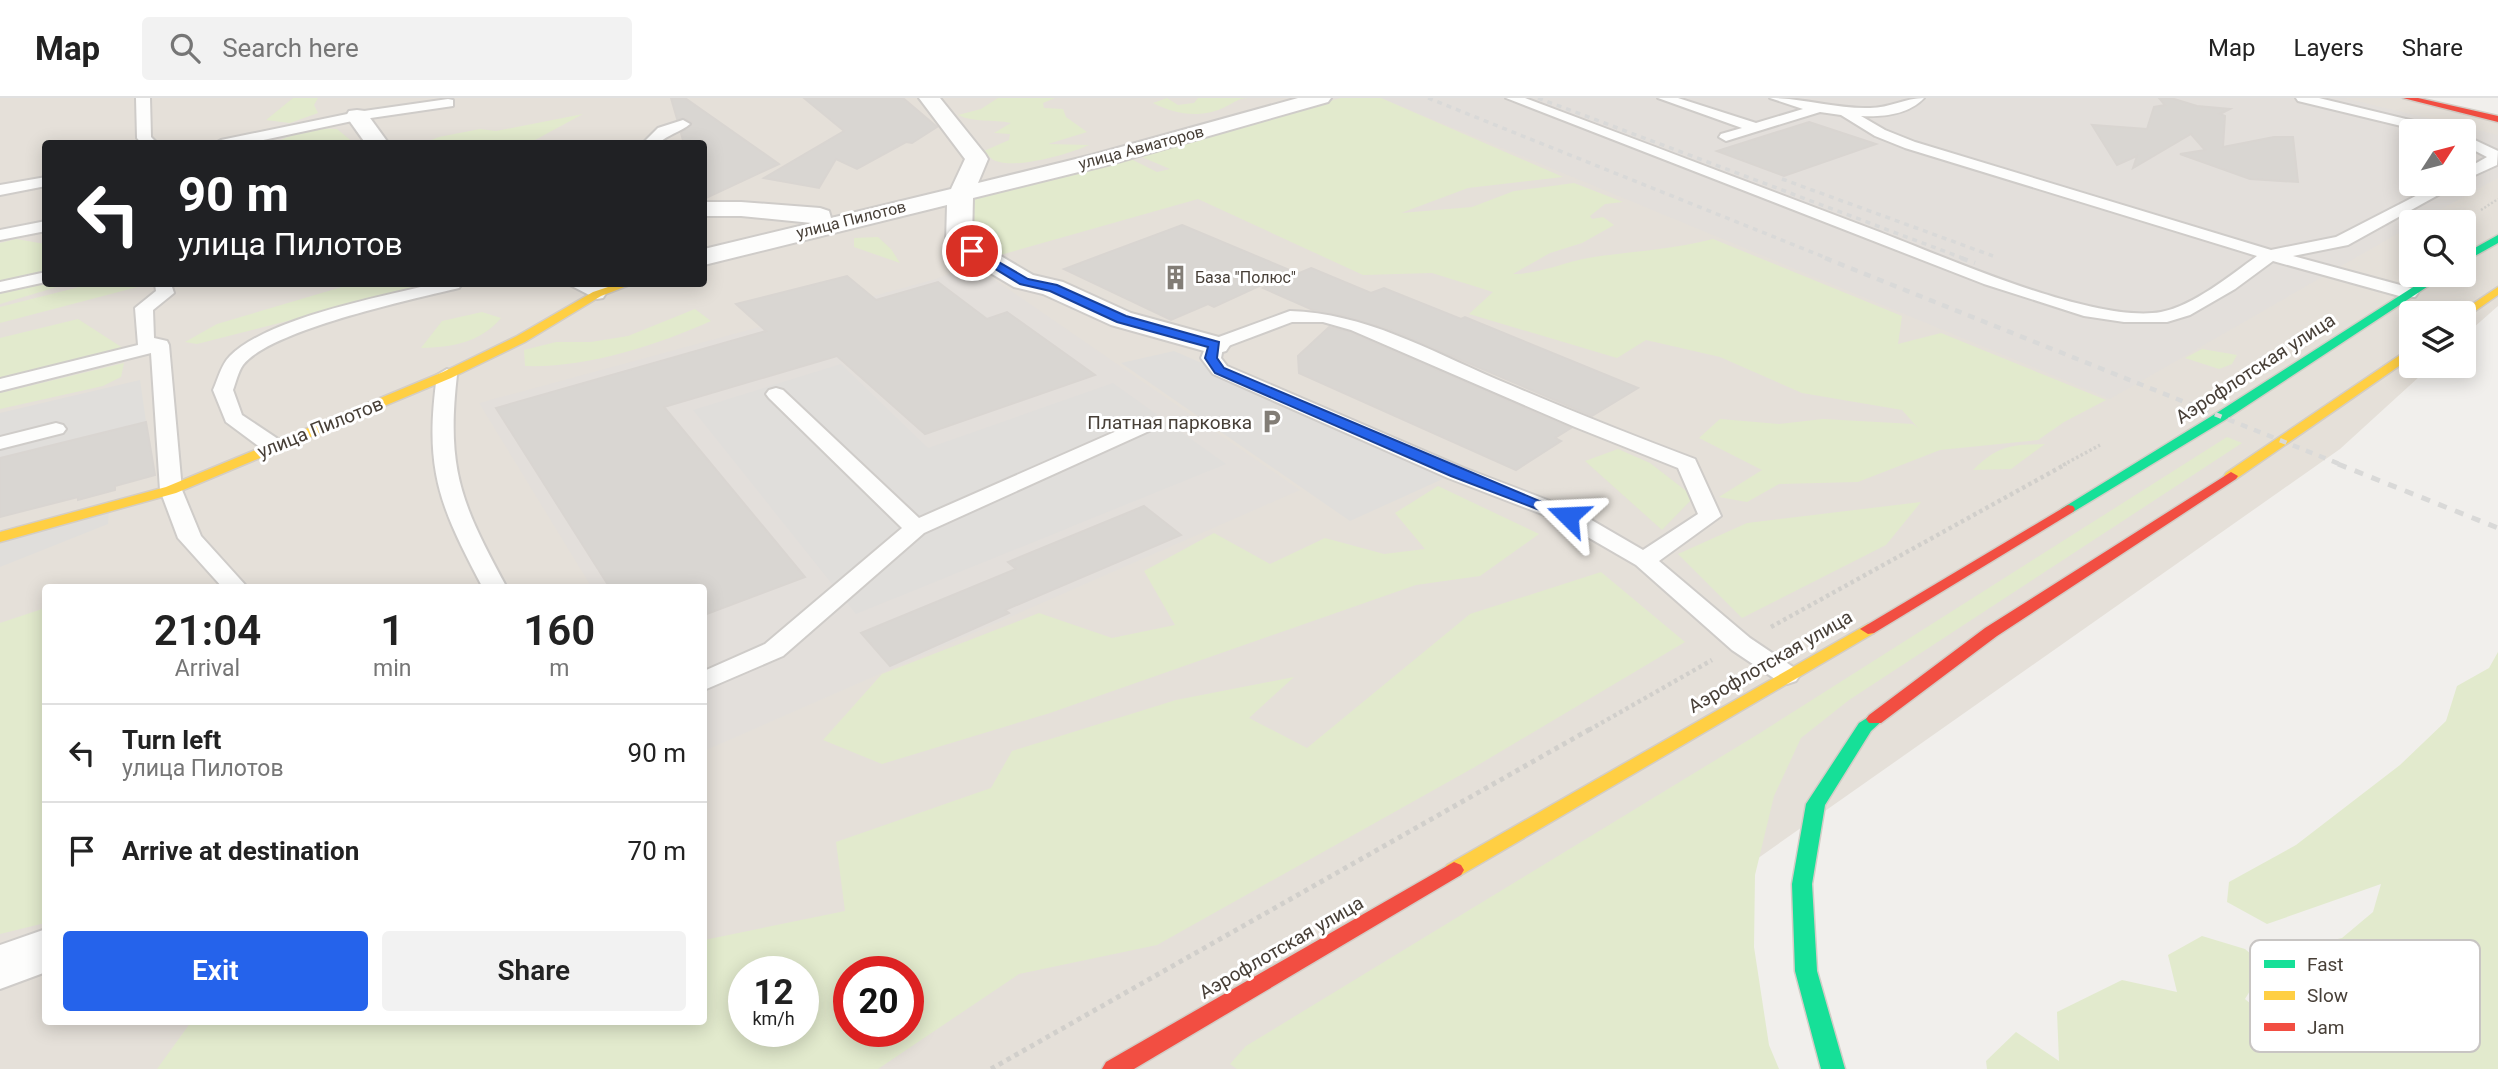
<!DOCTYPE html>
<meta charset="utf-8">
<style>
body{margin:0;font-family:Roboto,sans-serif;background:#f2f2f2;color:#222;height:100vh;display:flex;flex-direction:column;font-size:26px;white-space:nowrap}
*{box-sizing:border-box;margin:0}
p{font-size:23px;color:#767676}
.icon{flex:none;width:38px;height:38px;fill:none;stroke:currentColor;stroke-width:2;stroke-linecap:round;stroke-linejoin:round}
.map{position:relative;flex:1;overflow:hidden}
.sheet{position:absolute;left:42px;top:486px;width:665px;height:441px;display:flex;flex-direction:column;background:#fff;border-radius:7px;box-shadow:0 4px 18px #0003}
.sheet>*{flex:none}
.guide{position:absolute;left:42px;top:42px;width:665px;height:147px;border-radius:7px;box-shadow:0 4px 18px #0003;background:#202124;color:#fff;overflow:hidden}
.needle{width:46px;rotate:54deg}
.fabs{position:absolute;left:2399px;top:21px;display:grid;gap:14px}
.fabs a{display:grid;place-items:center;width:77px;height:77px;border-radius:7px;background:#fff;box-shadow:0 4px 18px #0003;font-size:35px}
.speed{position:absolute;left:728px;top:858px;display:flex;gap:14px;font-size:35px;font-weight:700;text-align:center}
.speed>*{display:grid;place-content:center;width:91px;height:91px;border-radius:50%;background:#fff;box-shadow:0 4px 18px #0003;line-height:1}
.speed small{font-size:18px;font-weight:400}
.speed .limit{border:10px solid #d22;background:#fff;color:#111}
.pin{position:absolute;display:grid;place-items:center;width:60px;height:60px;color:#fff;margin:-30px;border:4px solid #fff;border-radius:50%;box-shadow:0 2px 7px #0007}
.me{position:absolute;width:77px;margin:-38px;rotate:291deg;stroke-linejoin:round;filter:drop-shadow(0 0 5px #0008)}
.turn{display:flex;align-items:center;gap:24px;height:147px;padding:0 21px;font-size:32px}
.turn .icon{width:91px;height:91px;stroke-width:2.5}
.turn b{display:block;font-size:49px;line-height:60px}
.eta{display:flex;justify-content:space-evenly;align-items:center;height:119px;text-align:center}
.eta b{font-size:42px;font-weight:600;line-height:49px}
.button{display:flex;gap:14px;margin-top:auto;padding:14px 21px}
.button a{flex:1;height:80px;border-radius:7px;background:#2563eb;color:#fff;font-size:28px;font-weight:600;line-height:80px;text-align:center}
.button a+a{background:#f2f2f2;color:#222}
ul{padding:0;list-style:none}
li{display:flex;align-items:center;gap:21px;height:98px;padding:0 21px;border-top:2px solid #e0e0e0}
li div{flex:1}
li b{display:block;font-size:26px}
li em{font-style:normal}
header{display:flex;align-items:center;gap:42px;box-sizing:border-box;height:98px;padding:0 35px;background:#fff;border-bottom:2px solid #e0e0e0}
header strong{font-size:33px}
nav{display:flex;gap:38px;margin-inline-start:auto;font-size:24px}
.search{width:490px;height:63px;background:#f2f2f2;display:flex;align-items:center;gap:18px;box-sizing:border-box;padding:0 24px;border-radius:7px;color:#767676;font-size:26px}
.map>svg:first-child{display:block}
</style>
<header>
<strong>Map</strong>
<div class="search"><svg class="icon" aria-label="search" viewBox="0 0 24 24"><circle cx="10" cy="10" r="6"/><path d="M15 15l6 6"/></svg>Search here</div>
<nav><a>Map</a><a>Layers</a><a>Share</a></nav>
</header>
<div class="map">
<svg width="2498" height="971" viewBox="0 0 2498 971">
<rect width="100%" height="100%" fill="#f1efec"/>
<path fill="#e5e0d9" fill-rule="evenodd" d="M0 0H2412L2498 20V208L2464 238V215H2412V268H2431L2340 351 1458 971H0ZM2412 33H2464V86H2412ZM46 46H704V186H46ZM2412 124H2464V177H2412ZM46 490H704V924H46ZM744 873H803V933H744ZM849 873H908V933H849Z"/>
<g fill="#e3dfdb" fill-rule="evenodd">
<path d="M1381 0H2344L2498 37V80L2418 124H2412L2411 128 2110 301ZM2412 33H2464V86H2412Z"/>
<polygon points="972,166 1300,392 704,653 704,490 592,490 479,305 936,181"/>
</g>
<g fill="#e2eacd" fill-rule="evenodd">
<polygon points="293,0 318,0 314,7 318,15 290,25 266,22"/>
<path d="M998 0H1055L1043 5 1044 10 1063 11 1066 19 1087 34 1048 46 1089 47C1069 56 1018 71 996 63 992 62 987 56 984 53L1009 42 1010 36 994 35 1011 25C993 21 974 25 958 17L981 11Z"/>
<path d="M1167 0 1178 7 1194 5 1198 0H1247C1237 1 1235 4 1227 8 1202 21 1176 17 1153 5Z"/>
<path d="M1341 0H1381L1563 79 1468 90 1401 115 1472 109 1514 93 1574 85 1623 104 1605 106 1590 118 1592 121 1603 119 1614 127 1582 145 1550 155 1513 176C1539 176 1562 165 1588 160 1630 153 1672 152 1713 141L1902 218 1898 246 1941 235 2106 302 2064 324 2038 342 1940 352 1858 384 1779 386 1747 404 1719 399 1762 372 1699 340 1720 321 1779 326 1823 321 1913 326 1919 331 1902 312 1802 295 1720 259 1646 242 1617 260 1469 216 1493 194 1432 175 1363 177 1198 101 997 158 972 141 968 116 979 94 1085 73 1129 60 1157 74 1170 71 1137 57Z"/>
<polygon points="583,16 535,42 508,46 424,45 439,39 480,31 496,33"/>
<polygon points="308,30 337,31 354,45 272,46"/>
<polygon points="878,139 891,151 900,165 854,149 854,140"/>
<polygon points="16,141 45,146 46,186 67,186 0,206 0,145"/>
<polygon points="91,186 149,186 0,225 0,209"/>
<polygon points="352,186 422,186 397,195 197,246 185,244 217,226"/>
<path d="M695 211 711 223C655 248 586 270 525 268L524 252 556 244H591L628 238Z"/>
<path d="M482 214 501 220C480 245 452 249 421 250L442 223Z"/>
<polygon points="78,221 126,252 0,282 0,240"/>
<polygon points="2202,251 2237,257 2232,266 2219,271 2185,260"/>
<polygon points="124,265 121,279 103,288 0,311 0,295"/>
<polygon points="2227,339 2242,345 1849,602 1801,640 1774,698 1755,777 1754,849 1769,947 1779,971 1237,971 1230,966 1246,948 1760,635"/>
<path d="M2045 346 2011 371 1973 372C1999 347 2011 347 2045 346Z"/>
<polygon points="1618,351 1650,365 1694,399 1662,432 1585,363"/>
<polygon points="1438,388 1539,436 1480,478 1416,487 1050,615 882,666 823,642 882,576 1039,515 1112,540 1175,527 1144,473 1214,435 1270,466 1325,440 1384,456 1425,451 1395,415"/>
<polygon points="1921,404 1886,447 1742,520 1678,456 1747,425"/>
<path d="M1601 474 1685 544 1473 670 1157 847 1019 876 878 971H157L191 924H704V842L845 813 836 744 991 690 1012 653 1176 602 1294 579 1249 620 1307 650 1470 516ZM744 873H803V933H744ZM849 873H908V933H849Z"/>
<polygon points="45,510 45,825 0,836 0,525"/>
<polygon points="2498,554 2498,971 1987,971 1986,963 2016,934 2059,963 2057,914 2122,882 2177,894 2168,857 2202,838 2245,851 2265,868 2245,901 2271,923 2320,890 2299,850 2342,840 2373,814 2381,786 2267,826 2227,804 2229,784 2296,747 2400,667 2446,623 2457,588 2489,570"/>
</g>
<g fill="#e0dedb">
<polygon points="1174,253 1456,375 1350,423 1121,265"/>
<polygon points="841,266 928,350 1113,285 1226,366 856,516 693,312"/>
<polygon points="140,282 146,324 0,360 0,315"/>
<polygon points="109,409 108,426 0,469 0,439"/>
</g>
<g fill="#d9d6d2" stroke="#d9d5d1" stroke-width="2">
<polygon points="671,0 685,0 779,66 704,101 704,46 684,46 681,35 692,25 684,20 677,21"/>
<polygon points="804,0 903,0 937,29 912,45 906,44 857,71 836,61 819,90 764,80 844,33"/>
<polygon points="2159,0 2171,0 2197,8 2230,11 2220,16 2225,18 2223,49 2274,39 2293,39 2298,84 2250,81 2180,56 2205,52 2191,36 2133,70 2137,58 2117,67 2092,27 2147,31 2154,9 2165,7"/>
<polygon points="1809,24 1876,46 1784,78 1717,53"/>
<polygon points="1182,127 1292,173 1214,209 1208,206 1171,222 1064,171"/>
<polygon points="1311,170 1371,195 1384,190 1461,221 1465,219 1638,290 1592,318 1396,234 1345,218 1313,212 1263,190"/>
<polygon points="847,178 876,202 938,184 987,221 1007,214 1095,277 925,336 837,258 664,309 805,479 704,517 704,490 610,490 496,310 766,233 736,206"/>
<polygon points="1329,229 1350,234 1571,330 1555,340 1561,343 1516,372 1299,275 1298,258"/>
<polygon points="146,324 155,377 115,388 115,392 78,402 78,399 0,419 0,360"/>
<polygon points="1144,408 1181,437 1005,512 1009,515 890,568 861,535 1016,471 1008,464"/>
</g>
<g fill="none" stroke-linecap="round" stroke-linejoin="round">
<defs>
<g id="lane">
<polygon points="136,0 150,0 151,39 158,46 142,46 137,40"/>
<path d="M1506 0H1525C1643 44 1760 89 1877 133 1945 159 2094 226 2161 214 2193 208 2231 177 2257 158L1905 50 1875 38 1841 17 1820 14 1726 43 1719 39 1721 36 1742 30 1658 0H1678L1756 25 1803 11 1770 0C1804 0 1836 11 1870 10 1890 10 1905 0 1924 0 1908 17 1883 19 1861 18L1885 32 1915 44 2271 152 2336 139 2439 86H2458L2348 147 2293 158 2415 191 2418 195 2415 199H2403L2273 163 2235 191 2190 217 2167 224H2124L2084 218 1984 186Z"/>
<polygon points="2296,0 2319,0 2443,30 2445,33 2422,33 2298,3"/>
<polygon points="448,1 453,2 453,8 357,22 244,46 214,46 221,42 357,14"/>
<path d="M683 22 690 26C681 34 668 36 658 46H642L658 30Z"/>
<polygon points="2464,37 2498,53 2497,67 2464,82 2464,72 2487,59 2464,47"/>
<polygon points="46,79 46,88 0,97 0,87"/>
<polygon points="46,123 46,133 0,142 0,132"/>
<polygon points="46,174 46,184 0,194 0,184"/>
<polygon points="155,186 171,186 174,195 153,212 154,240 167,243 169,247 182,392 201,438 248,490 223,490 178,440 160,392 151,255 0,293 0,281 138,247 135,210 156,193"/>
<path d="M434 186H462L459 190C413 201 270 232 243 267 238 274 236 284 233 292L242 317 281 343 284 348 281 353H265L226 324 213 292C218 281 221 267 230 258 268 220 380 199 434 186Z"/>
<polygon points="568,186 612,186 603,200 597,201"/>
<path d="M1290 213C1364 215 1429 252 1496 281 1562 309 1628 336 1695 361L1721 418 1659 463 1750 540 1796 571 1800 577 1796 583 1787 586 1778 583 1732 552 1636 467 1560 423 1448 380 1213 276 1201 260 1208 243ZM1292 224H1323L1351 232 1575 329 1678 370 1698 416 1643 452 1576 413 1464 370 1227 268 1221 260 1223 250Z"/>
<path d="M447 271 457 277C446 373 462 407 507 490H483C439 407 424 372 437 277Z"/>
<polygon points="776,290 783,292 919,420 1144,321 1158,321 1161,325 1158,329 924,435 783,558 704,592 704,573 765,546 902,430 769,300 766,296 769,292"/>
<polygon points="56,325 63,327 66,331 63,335 0,351 0,339"/>
</g>
<g id="street">
<polygon points="919,0 940,0 985,56 988,61 978,85 1092,57 1298,0 1331,0 1328,4 1107,67 973,100 972,141 1033,177 1063,184 1131,215 1226,241 1230,247 1226,253 1215,256 1111,227 1043,196 1014,189 950,151 946,145 947,107 704,167 704,151 812,125 741,118 704,118 704,104 741,104 820,110 829,113 831,120 951,91 965,61"/>
<polygon points="357,12 365,13 389,46 366,46 346,18 349,13"/>
<polygon points="46,831 46,874 0,891 0,847"/>
</g>
<g id="fast">
<polygon points="2498,137 2498,145 2464,164 2464,156"/>
<polygon points="2432,177 2445,177 2225,322 2073,414 2063,414 2061,411 2215,316"/>
<polygon points="1875,615 1881,617 1884,621 1871,633 1825,707 1812,786 1817,873 1845,971 1821,971 1795,873 1792,786 1806,706 1859,625"/>
</g>
<g id="slow">
<polygon points="617,186 632,186 601,198 525,244 451,280 176,395 0,444 0,434 166,389 443,274 517,238 593,194"/>
<polygon points="2498,189 2498,197 2468,218 2464,220 2464,215 2459,215"/>
<polygon points="2412,249 2412,259 2236,381 2226,381 2224,378 2226,375"/>
<polygon points="1868,526 1874,527 1876,531 1874,535 1461,777 1454,780 1447,777 1444,772 1447,767"/>
</g>
<g id="jam">
<polygon points="2403,0 2418,0 2498,18 2498,24"/>
<polygon points="2231,374 2238,378 2236,381 1997,538 1881,625 1869,625 1866,621 1869,617 1985,530"/>
<polygon points="2068,407 2073,408 2075,411 2073,414 1874,535 1868,536 1860,531"/>
<polygon points="1454,764 1461,767 1464,772 1461,777 1134,971 1102,971 1106,964"/>
</g>
</defs>
<use href="#lane" stroke="#cfccc9" stroke-width="4"/>
<use href="#street" stroke="#cfccc9" stroke-width="4"/>
<use href="#fast" stroke="#d3cdc6" stroke-width="3"/>
<use href="#slow" stroke="#d3cdc6" stroke-width="3"/>
<use href="#jam" stroke="#d3cdc6" stroke-width="3"/>
<polyline stroke="#d1cfcb" stroke-width="2.5" stroke-dasharray="2 2" stroke-linecap="butt" points="2481,112 2498,101"/>
<polyline stroke="#d1cfcb" stroke-width="3.5" stroke-dasharray="2.5 2.5" stroke-linecap="butt" points="2063,367 2100,347"/>
<g stroke="#d1cfcb" stroke-width="4.5" stroke-dasharray="3.5 3.5" stroke-linecap="butt">
<polyline points="1771,529 2066,366"/>
<polyline points="1589,632 1712,562"/>
</g>
<polyline stroke="#d1cfcb" stroke-width="5" stroke-dasharray="4.5 4.5" stroke-linecap="butt" points="991,971 1592,630"/>
<use href="#lane" fill="#fdfdfc" fill-rule="evenodd"/>
<use href="#street" fill="#fdfdfc" fill-rule="evenodd"/>
<use href="#fast" fill="#16e098" fill-rule="evenodd"/>
<use href="#slow" fill="#ffcf43" fill-rule="evenodd"/>
<use href="#jam" fill="#f24e42" fill-rule="evenodd"/>
<g stroke="#d9d9d8" stroke-width="3.5" stroke-dasharray="5 5" stroke-linecap="butt">
<polyline points="1428,0 1829,161"/>
<polyline points="1538,0 1965,161"/>
<polyline points="1782,81 1993,158"/>
</g>
<g stroke="#d9d9d8" stroke-width="4.5" stroke-dasharray="7 7" stroke-linecap="butt">
<polyline points="1825,160 2342,367"/>
<polyline points="1961,160 1975,165"/>
</g>
<polyline stroke="#d9d9d8" stroke-width="5" stroke-dasharray="9 9" stroke-linecap="butt" points="2338,366 2498,430"/>
</g>
<polygon fill="#2563eb" stroke="#184099" stroke-width="2" points="969,151 976,151 1028,181 1057,187 1126,218 1219,244 1217,260 1224,270 1575,418 1573,421 1563,421 1451,378 1215,275 1205,260 1208,249 1117,224 1050,193 1020,186 969,155"/>
<defs>
<symbol id="building-bare" viewBox="-9 -9 18 18"><path d="M-4-6H4V6H1V3H-1V6H-4ZM-2.5-4.3h1.7v1.8h-1.7ZM.8-4.3h1.7v1.8H.8ZM-2.5-1h1.7V.8h-1.7ZM.8-1h1.7V.8H.8Z" fill="#827d76" stroke="#fff" stroke-width="2.5" paint-order="stroke"/></symbol>
<symbol id="parking-bare" viewBox="-9 -9 18 18"><path d="M-3.5-5.5H1a3.5 3.5 0 0 1 0 7H-1V5.5H-3.5ZM-1-3.4V-.6H.8a1.4 1.4 0 0 0 0-2.8Z" fill="#827d76" stroke="#fff" stroke-width="2.5" paint-order="stroke"/></symbol>
</defs>
<g fill-rule="evenodd">
<use href="#building-bare" x="1158" y="162" width="35" height="35"/>
<use href="#parking-bare" x="1254" y="306" width="35" height="35"/>
</g>
<g text-anchor="middle" stroke-width="6" stroke-linejoin="round" paint-order="stroke">
<g font-size="16" fill="#473f37" stroke="#fff">
<text transform="translate(1141 49) rotate(-15)" y="6">улица Авиаторов</text>
<text transform="translate(851 121) rotate(-14)" y="6">улица Пилотов</text>
</g>
<g font-size="16" fill="#473f37" stroke="#fff" text-anchor="start">
<text x="1195" y="185">База "Полюс"</text>
</g>
<g font-size="19" fill="#473f37" stroke="#fff">
<text transform="translate(2255 270) rotate(-33)" y="7">Аэрофлотская улица</text>
<text transform="translate(320 329) rotate(-22)" y="7">улица Пилотов</text>
<text transform="translate(1770 563) rotate(-30)" y="7">Аэрофлотская улица</text>
<text transform="translate(1281 849) rotate(-30)" y="7">Аэрофлотская улица</text>
</g>
<g font-size="19" fill="#473f37" stroke="#fff" text-anchor="end">
<text x="1252" y="331">Платная парковка</text>
</g>
</g>
<rect x="2250" y="842" width="230" height="112" rx="10" fill="#fff" stroke="#c8c5c3" stroke-width="2"/>
<rect x="2264" y="862" width="31" height="8" fill="#16e098"/>
<rect x="2264" y="893" width="31" height="9" fill="#ffcf43"/>
<rect x="2264" y="925" width="31" height="8" fill="#f24e42"/>
<g font-size="19" fill="#473f37">
<text x="2307" y="873">Fast</text>
<text x="2307" y="904">Slow</text>
<text x="2307" y="936">Jam</text>
</g>
</svg>
<div class="fabs">
<a><svg class="needle" viewBox="-14 -14 28 28"><path d="M0-13l5 13h-10z" fill="#e53935"/><path d="M0 13l5-13h-10z" fill="#767676"/></svg></a>
<a><svg class="icon" aria-label="search" viewBox="0 0 24 24"><circle cx="10" cy="10" r="6"/><path d="M15 15l6 6"/></svg></a>
<a><svg class="icon" aria-label="layers" viewBox="0 0 24 24"><path d="M12 4l9 5-9 5-9-5zM3 14l9 5 9-5"/></svg></a>
</div>
<div class="speed"><div>12<small>km/h</small></div><div class="limit">20</div></div>
<div class="pin" style="left:972px;top:153px;background:#d93025"><svg class="icon" aria-label="arrive" viewBox="0 0 24 24"><path d="M6 21V4h12l-3 4 3 4H6"/></svg></div>
<svg class="me" style="left:1568px;top:418px" viewBox="-20 -20 40 40"><path d="M0-17L14 15 0 8-14 15z" fill="#2563eb" stroke="#fff" stroke-width="4"/></svg>
<div class="guide">
<div class="turn"><svg class="icon" aria-label="left" viewBox="0 0 24 24"><path d="M17 20v-9H6M10 6l-5 5 5 5"/></svg><div><b>90 m</b>улица Пилотов</div></div>
</div>
<section class="sheet">
<div class="eta">
<div><b>21:04</b><p>Arrival</p></div>
<div><b>1</b><p>min</p></div>
<div><b>160</b><p>m</p></div>
</div>
<ul>
<li><svg class="icon" aria-label="left" viewBox="0 0 24 24"><path d="M17 20v-9H6M10 6l-5 5 5 5"/></svg><div><b>Turn left</b><p>улица Пилотов</p></div><em>90 m</em></li>
<li><svg class="icon" aria-label="arrive" viewBox="0 0 24 24"><path d="M6 21V4h12l-3 4 3 4H6"/></svg><div><b>Arrive at destination</b></div><em>70 m</em></li>
</ul>
<div class="button"><a>Exit</a><a>Share</a></div>
</section>
</div>
